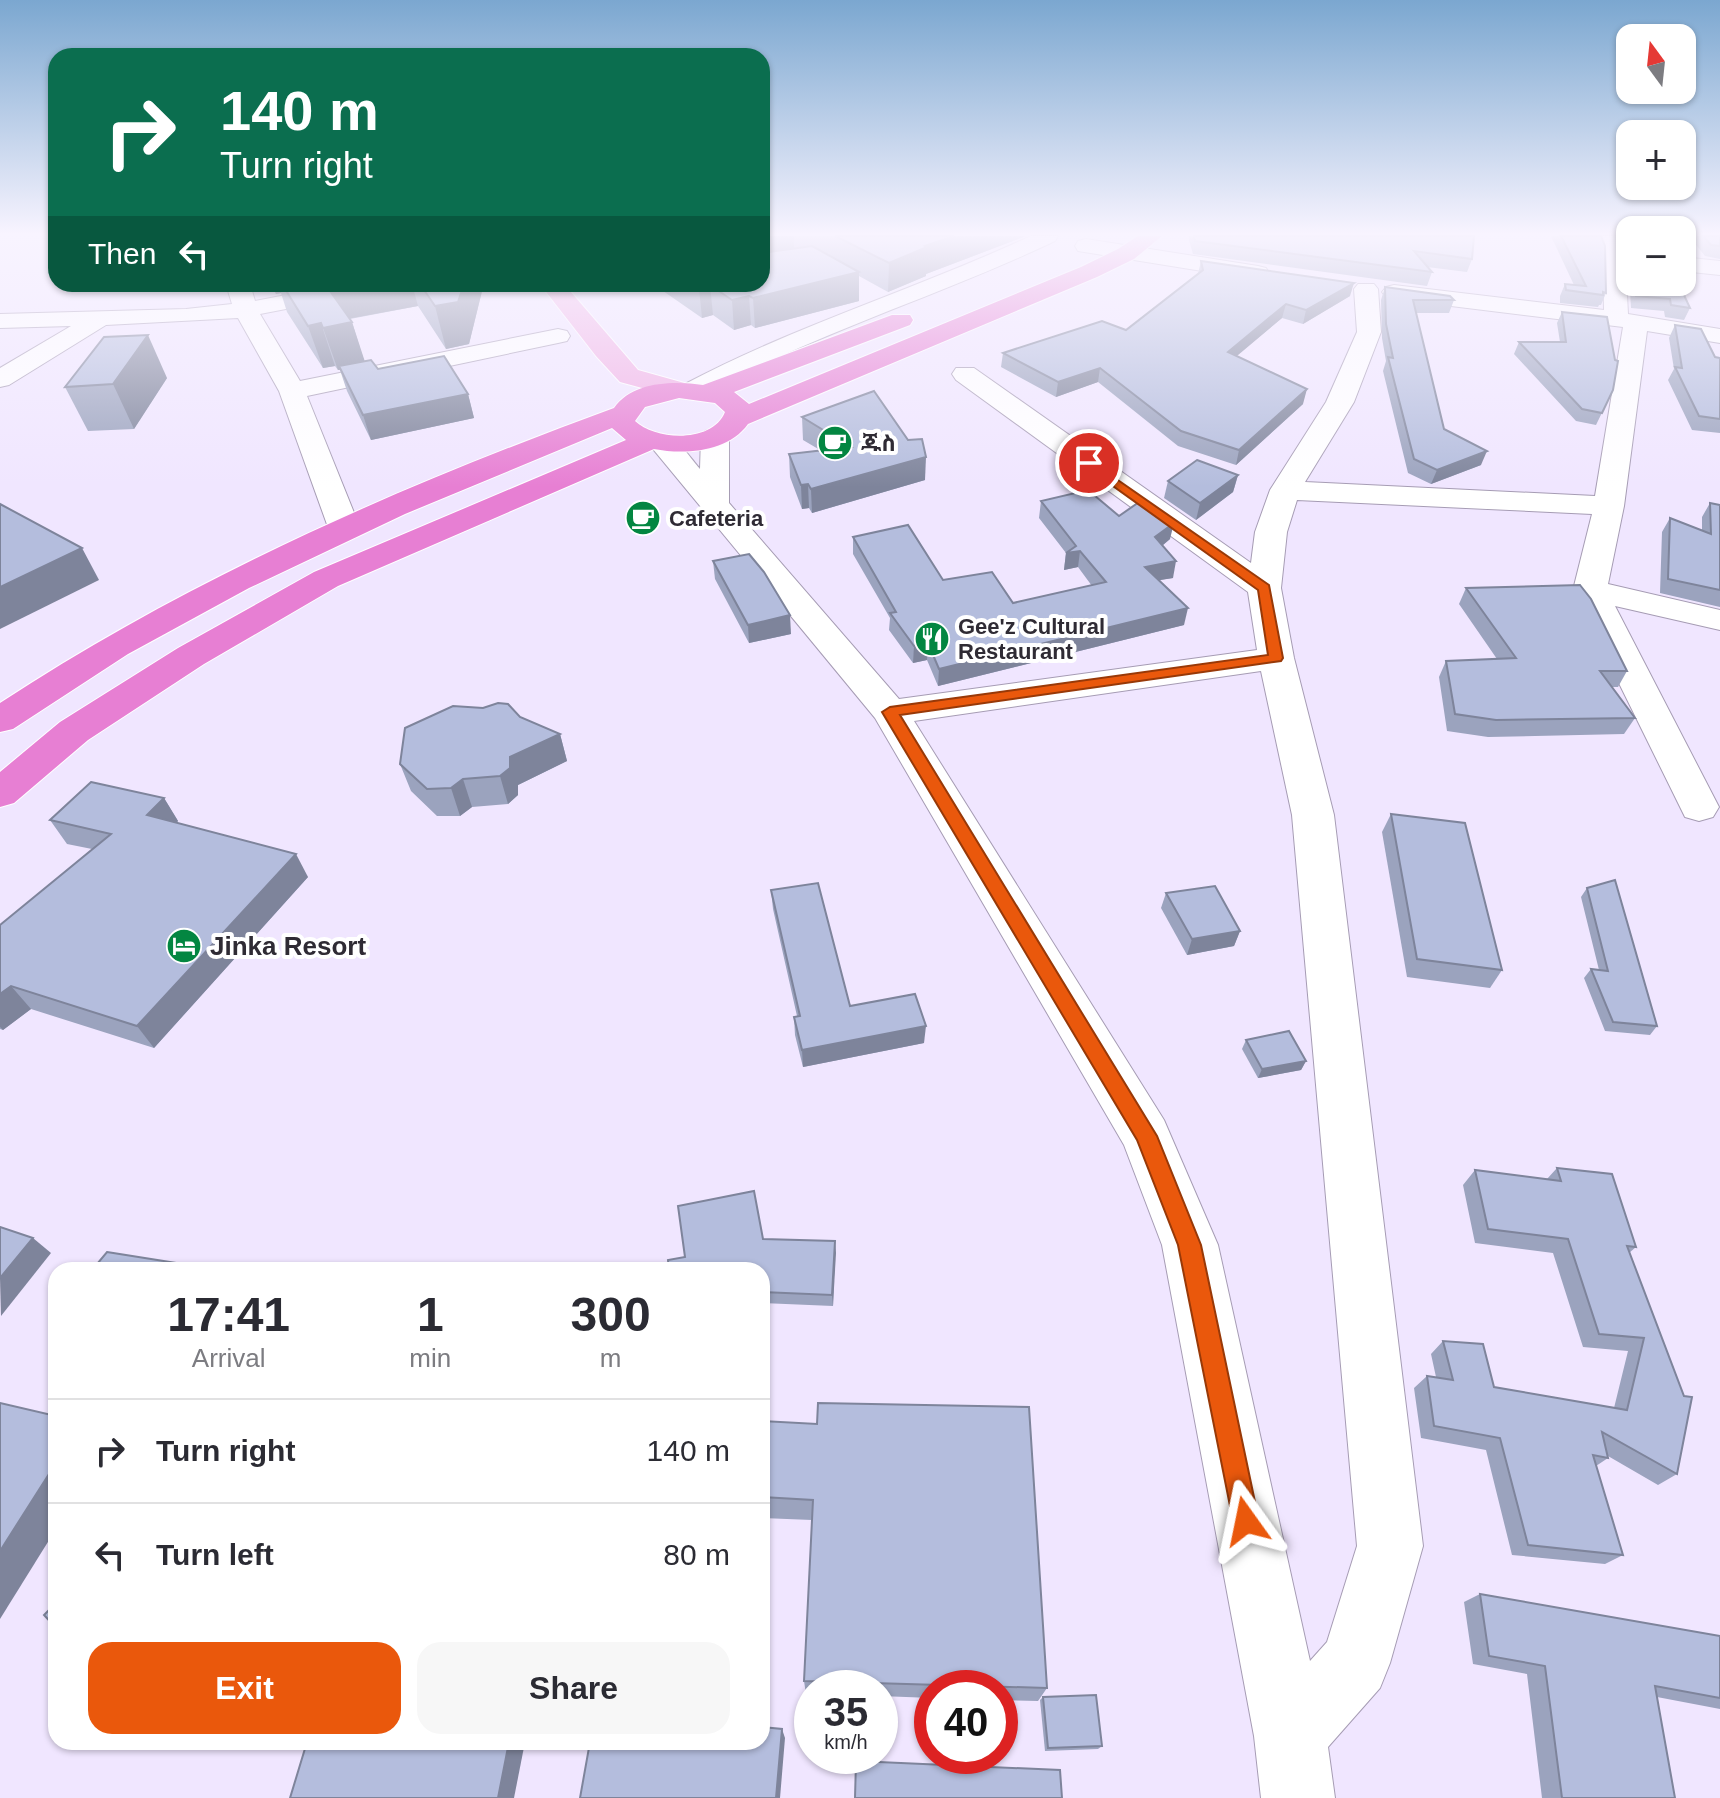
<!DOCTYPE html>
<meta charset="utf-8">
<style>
body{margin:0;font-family:Arial,"Noto Sans Ethiopic",sans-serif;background:#f7f7f7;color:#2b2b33;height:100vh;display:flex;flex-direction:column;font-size:30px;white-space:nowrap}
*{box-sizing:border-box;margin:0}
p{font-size:26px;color:#7c7c81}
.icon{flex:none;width:44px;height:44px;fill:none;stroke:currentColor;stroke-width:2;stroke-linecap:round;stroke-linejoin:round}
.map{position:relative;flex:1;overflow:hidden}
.panel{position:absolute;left:48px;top:1262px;width:722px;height:488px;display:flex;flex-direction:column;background:#fff;border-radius:24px;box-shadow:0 2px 6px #0004}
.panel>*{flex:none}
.banner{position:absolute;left:48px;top:48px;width:722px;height:244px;border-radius:24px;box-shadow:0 2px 6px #0004;background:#0b6e4f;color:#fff;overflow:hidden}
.needle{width:52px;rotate:345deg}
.fabs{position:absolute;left:1616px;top:24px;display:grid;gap:16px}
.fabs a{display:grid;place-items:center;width:80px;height:80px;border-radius:16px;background:#fff;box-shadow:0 2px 6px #0004;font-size:40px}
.speed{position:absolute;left:794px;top:1670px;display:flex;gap:16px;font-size:40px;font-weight:700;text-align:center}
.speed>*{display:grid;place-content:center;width:104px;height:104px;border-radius:50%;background:#fff;box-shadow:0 2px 6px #0004;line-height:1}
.speed small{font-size:20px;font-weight:400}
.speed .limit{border:12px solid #d22;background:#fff;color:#111}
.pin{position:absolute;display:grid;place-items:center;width:68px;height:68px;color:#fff;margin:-34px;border:4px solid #fff;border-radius:50%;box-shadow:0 2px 8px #0007}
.me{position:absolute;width:88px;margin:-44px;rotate:348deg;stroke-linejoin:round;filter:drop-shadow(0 0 6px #0008)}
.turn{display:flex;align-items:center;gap:28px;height:168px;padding:0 40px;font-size:36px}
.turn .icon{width:104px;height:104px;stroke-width:2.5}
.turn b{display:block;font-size:56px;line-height:68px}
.then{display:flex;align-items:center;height:76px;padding:0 40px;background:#0003;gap:16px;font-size:30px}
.eta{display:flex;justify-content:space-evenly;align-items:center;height:136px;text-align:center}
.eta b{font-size:48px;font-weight:700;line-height:56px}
.primary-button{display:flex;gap:16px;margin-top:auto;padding:16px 40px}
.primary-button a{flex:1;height:92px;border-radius:24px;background:#ea580c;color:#fff;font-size:32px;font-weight:700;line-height:92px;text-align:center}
.primary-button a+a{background:#f7f7f7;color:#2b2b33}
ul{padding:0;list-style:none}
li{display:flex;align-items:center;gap:24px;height:104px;padding:0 40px;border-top:2px solid #e1e1e2}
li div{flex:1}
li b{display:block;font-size:30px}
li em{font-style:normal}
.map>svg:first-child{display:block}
</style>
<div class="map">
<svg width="1720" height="1798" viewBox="0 0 1720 1798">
<rect width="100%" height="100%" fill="#f0e6ff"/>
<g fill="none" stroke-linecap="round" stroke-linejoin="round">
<defs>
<g id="minor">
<path d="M1031 236H1058L1055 241C961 286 862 318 768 362 746 372 707 401 685 396L681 390 685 384C796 325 917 289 1031 236Z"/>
<path d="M1594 236H1615L1625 257 1628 314 1720 329V343L1647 331 1624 506 1608 584 1720 610V630L1615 606 1719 807 1713 817 1699 821 1685 817 1573 590 1592 514 1297 500 1287 532 1281 588 1294 658 1334 815 1423 1546 1390 1663 1380 1688 1328 1747 1335 1798H1261L1254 1736 1162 1245 1124 1145 875 718 648 443 652 437C675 431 686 453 700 469L701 437 705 431 715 429 725 431 729 437V503L899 699 1257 650 1248 592 956 380 952 374 956 368H974L1251 563 1255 532 1270 490 1326 402 1357 332 1354 289 1358 284H1374L1378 289 1381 332 1354 402 1305 482 1595 496 1623 327 1394 299 1386 297 1382 292 1386 287 1394 285 1604 310 1603 257ZM1261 671 1292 815 1357 1546 1327 1642 1310 1661 1218 1245 1164 1120 914 721Z"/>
<polygon points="1086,239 1258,266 1266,268 1269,273 1266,278 1258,280 1078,251 1075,246 1078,241"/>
<polygon points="1682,257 1720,261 1720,275 1682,271"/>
<polygon points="226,284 250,284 255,301 343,284 391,284 387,289 379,291 260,314 300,381 558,329 567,331 570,336 567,341 558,343 307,396 361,530 356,537 345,539 334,537 329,530 279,391 238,318 106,325 9,385 0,387 0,368 71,326 0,328 0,314 186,309 232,304"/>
</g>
<polygon id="major" points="540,284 564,284 638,370 688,384 692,390 688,396 679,398 620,382 596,356"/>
<path id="highway" d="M1138 236H1162L1134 259 1097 277 748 424C728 452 685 455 654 449L338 586 204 664 88 740 14 803 0 807V772L60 722 178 648 314 572 626 440 612 428 405 514 249 588 128 654 13 729 0 732V703C190 578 401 486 614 408 633 381 674 381 703 385L892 315H910L913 320 910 325 734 392 749 404 1081 267 1118 249ZM679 398 715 403 725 412C713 443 656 441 635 421L645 407Z"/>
</defs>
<use href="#minor" stroke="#a69cb4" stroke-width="2"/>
<use href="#major" stroke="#fff" stroke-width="2"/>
<use href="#highway" stroke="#fff" stroke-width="2"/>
<use href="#minor" fill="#fff" fill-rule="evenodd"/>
<use href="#major" fill="#f1b2e5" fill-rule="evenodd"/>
<use href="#highway" fill="#e77fd3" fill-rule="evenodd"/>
</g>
<g fill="#9ba3be">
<polygon points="762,236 1026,236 926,274 926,276 888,292 859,276 859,301 755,328 751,325 734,330 713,315 702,318 653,284 762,284"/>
<polygon points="1189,236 1474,236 1472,259 1467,272 1427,267 1432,272 1427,286 1193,254 1189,240"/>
<polygon points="1551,236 1601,236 1606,293 1601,305 1599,305 1598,307 1560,303 1560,296 1565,284 1574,285"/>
<polygon points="1616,236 1630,236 1630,282 1678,282 1690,308 1684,320 1665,317 1664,311 1631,308 1628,257"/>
<polygon points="1689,236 1720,236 1720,259 1705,256"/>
<polygon points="1201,261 1350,296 1303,324 1282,318 1236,356 1303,404 1236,465 1178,446 1098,382 1056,397 1001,367 1003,353 1126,330 1198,274"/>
<polygon points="270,284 483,284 483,287 469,344 446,349 418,306 350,319 352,322 364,361 378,369 468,394 474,418 371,440 347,391 340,370 338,370 335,366 323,368 287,312 281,293 276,294"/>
<polygon points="1385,287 1454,300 1449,313 1416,313 1444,429 1481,465 1431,484 1408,473 1383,371 1386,361 1382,338 1381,300"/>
<polygon points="1562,312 1613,390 1596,425 1576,421 1514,354 1519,342 1560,342 1557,323"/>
<polygon points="1675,325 1715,357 1720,358 1720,433 1692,430 1668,380 1674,369 1669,338"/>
<polygon points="167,378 134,429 88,431 65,387"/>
<polygon points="802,417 925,480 812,513 809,508 802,509 790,477 789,454 820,450 803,440"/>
<polygon points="1238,475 1233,492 1196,520 1164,498 1168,481"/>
<polygon points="1041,501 1119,516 1170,539 1162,546 1173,578 1159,580 1184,625 938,686 927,660 913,663 889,630 890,618 853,554 853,537 943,580 1013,603 1092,586 1078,567 1064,570 1066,553 1039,518"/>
<polygon points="1710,503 1720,505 1720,607 1660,593 1662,532 1670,518 1702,530 1702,517"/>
<polygon points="713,561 791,634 749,643 715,579"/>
<polygon points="1466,588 1627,671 1618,687 1612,687 1635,718 1624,734 1488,737 1447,731 1439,677 1446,661 1497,659 1459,604"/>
<polygon points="520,717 560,734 567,761 518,785 518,795 508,804 472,807 460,816 437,816 411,791 400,764"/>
<polygon points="164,798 178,821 176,823 308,877 154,1048 31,1009 3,1030 0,1029 0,925 92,849 67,844 50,820"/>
<polygon points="1391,814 1502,970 1490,988 1407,977 1382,832"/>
<polygon points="1587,888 1657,1026 1650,1035 1605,1031 1584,978 1591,969 1599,970 1581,897"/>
<polygon points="771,890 850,1006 924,1043 803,1067 795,1035 794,1017 797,1016 773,909"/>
<polygon points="1166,893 1240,931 1234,946 1187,955 1161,908"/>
<polygon points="1246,1040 1306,1061 1301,1070 1258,1078 1242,1049"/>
<polygon points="1557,1168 1636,1247 1629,1253 1677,1474 1658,1485 1608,1456 1608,1458 1596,1466 1623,1555 1605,1564 1512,1555 1486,1450 1421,1438 1414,1388 1427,1376 1436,1377 1431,1354 1443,1341 1494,1387 1614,1408 1628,1351 1583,1347 1553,1253 1475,1243 1463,1185 1475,1170 1547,1179"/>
<polygon points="763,1239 835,1241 833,1306 762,1303 762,1270 685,1257"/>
<polygon points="762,1421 1047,1688 1038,1701 1000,1700 1000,1688 932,1688 932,1698 880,1696 880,1688 812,1688 812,1694 806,1694 804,1681 812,1520 762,1518"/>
<polygon points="1480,1594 1720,1636 1720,1709 1657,1697 1675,1798 1542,1798 1527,1674 1473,1664 1464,1602"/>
<polygon points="1043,1697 1102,1746 1098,1749 1045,1751 1040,1700"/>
</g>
<g fill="#7e849b">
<polygon points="762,236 794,236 794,255 762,263"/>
<polygon points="954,236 1026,236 926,274 926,276 888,292 889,263 925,246"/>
<polygon points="859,272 859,301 755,328 753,298"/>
<polygon points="1354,283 1350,296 1303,324 1306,310"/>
<polygon points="273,284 278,284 281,293 276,294"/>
<polygon points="282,284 412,284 418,306 336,321"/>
<polygon points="464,284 483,284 483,287 469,344 446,349 435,306"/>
<polygon points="710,285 713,315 702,318 699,288"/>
<polygon points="749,296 751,325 734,330 732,300"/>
<polygon points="1286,304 1282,318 1225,366 1228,352"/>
<polygon points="352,322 366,365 338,370 323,328"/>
<polygon points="321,323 335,366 323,368 308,326"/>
<polygon points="148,335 167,378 134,429 113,384"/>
<polygon points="1100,368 1098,382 1056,397 1058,382"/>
<polygon points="1307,389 1303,404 1236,465 1239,450"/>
<polygon points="468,394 474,418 371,440 363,415"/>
<polygon points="1487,451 1481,465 1431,484 1437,470"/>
<polygon points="926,457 925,480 812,513 811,489"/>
<polygon points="1238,475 1233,492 1196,520 1200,503"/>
<polygon points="808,484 809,508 802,509 801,485"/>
<polygon points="1174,523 1170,539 1152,554 1155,537"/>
<polygon points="82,548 99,580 0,629 0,587"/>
<polygon points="1080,551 1078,567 1064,570 1066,553"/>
<polygon points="1176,561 1173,578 1142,583 1145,567"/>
<polygon points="1188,608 1184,625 938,686 939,669"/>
<polygon points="790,615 791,634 749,643 748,625"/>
<polygon points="928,643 927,660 913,663 914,646"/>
<polygon points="560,734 567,761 518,785 518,795 508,804 500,776 510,757"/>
<polygon points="463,779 472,807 460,816 451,788"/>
<polygon points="164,798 178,821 162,838 147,815"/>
<polygon points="296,854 308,877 154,1048 137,1026"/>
<polygon points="1240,931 1234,946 1187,955 1192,939"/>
<polygon points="11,986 31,1009 3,1030 0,1027 0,994"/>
<polygon points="926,1026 924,1043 803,1067 802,1050"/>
<polygon points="1306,1061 1301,1070 1258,1078 1262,1069"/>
<polygon points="33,1238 51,1253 1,1316 0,1278"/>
<polygon points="835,1241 836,1253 833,1306 832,1295"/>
<polygon points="56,1463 56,1529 0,1619 0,1551"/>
<polygon points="782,1729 785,1738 780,1798 776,1798"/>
<polygon points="509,1742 525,1742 514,1798 498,1798"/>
</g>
<g fill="#b4bddd" stroke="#7e849b" stroke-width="2">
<polygon points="835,236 954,236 925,246 927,247 889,263"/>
<polygon points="1194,236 1474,236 1472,259 1414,251 1432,272 1195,241"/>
<polygon points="1561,236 1601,236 1605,246 1606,293 1603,292 1603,295 1566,290 1565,284 1586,286"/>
<polygon points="1703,236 1720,236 1720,246 1711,245"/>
<polygon points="812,246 859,272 753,298 749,296 732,300 710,285 699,288 693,284 762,284 762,253"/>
<polygon points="1201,261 1354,283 1306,310 1286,304 1228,352 1307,389 1239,450 1181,431 1100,368 1058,382 1003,353 1102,321 1126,330 1203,270"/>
<polygon points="1636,282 1678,282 1690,308 1671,305 1670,299 1636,296"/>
<polygon points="282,284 325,284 352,322 323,328 321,323 308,326"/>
<polygon points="420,284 464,284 458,302 435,306"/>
<polygon points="1385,287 1450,296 1454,300 1413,300 1444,429 1487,451 1437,470 1414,459 1388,357 1393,358 1386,324"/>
<polygon points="1562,312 1607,317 1615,360 1618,361 1613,390 1602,413 1582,409 1519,342 1566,342"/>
<polygon points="1675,325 1701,329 1715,357 1720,358 1720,419 1699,416 1675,367 1682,368"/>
<polygon points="148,335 113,384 65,387 104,337"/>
<polygon points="444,356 468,394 363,415 339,366 371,360 378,369"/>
<polygon points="874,391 908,440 922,439 926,457 811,489 808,484 801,485 789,454 851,447 802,417"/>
<polygon points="1197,460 1238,475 1200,503 1168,481"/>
<polygon points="1088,490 1119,516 1142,500 1174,523 1155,537 1176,561 1145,567 1188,608 939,669 928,643 914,646 890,613 896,612 853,537 908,525 943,580 992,572 1013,603 1106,582 1080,551 1066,553 1076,546 1041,501"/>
<polygon points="1710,503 1720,505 1720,590 1668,579 1670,518 1711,534"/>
<polygon points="0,504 82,548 0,587"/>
<polygon points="749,554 764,572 790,615 748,625 713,561"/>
<polygon points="1580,585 1591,599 1627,671 1600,671 1635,718 1496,720 1455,714 1446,661 1516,658 1466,588"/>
<polygon points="498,703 508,704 520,717 560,734 510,757 510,768 500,776 463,779 451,788 427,789 400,764 405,728 453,706 483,708"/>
<polygon points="91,782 164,798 147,815 296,854 137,1026 11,986 0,994 0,925 111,834 50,820"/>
<polygon points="1391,814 1465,823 1502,970 1417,959"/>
<polygon points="1615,880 1657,1026 1613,1022 1591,969 1608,971 1587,888"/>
<polygon points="818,883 850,1006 915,994 926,1026 802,1050 794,1017 800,1016 771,890"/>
<polygon points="1215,886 1240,931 1192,939 1166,893"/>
<polygon points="1289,1031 1306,1061 1262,1069 1246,1040"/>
<polygon points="1557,1168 1612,1174 1636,1247 1627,1246 1684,1396 1692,1397 1677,1474 1602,1432 1608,1458 1593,1455 1623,1555 1528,1545 1500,1438 1434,1426 1427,1376 1453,1380 1443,1341 1483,1344 1494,1387 1627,1410 1644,1338 1599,1334 1568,1239 1488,1229 1475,1170 1561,1181"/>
<polygon points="754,1191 763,1239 835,1241 832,1295 762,1292 762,1270 669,1270 668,1260 685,1257 678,1206"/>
<polygon points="0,1227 33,1238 0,1278"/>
<polygon points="107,1252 214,1269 92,1270"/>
<polygon points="0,1403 56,1416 56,1463 0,1551"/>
<polygon points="818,1403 1029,1407 1047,1688 804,1681 813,1500 762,1497 762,1421 817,1424"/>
<polygon points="1480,1594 1720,1636 1720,1698 1655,1686 1675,1798 1562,1798 1545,1666 1489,1656"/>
<polygon points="56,1603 56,1628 44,1615"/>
<polygon points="1096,1695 1102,1746 1048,1748 1043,1697"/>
<polygon points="762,1727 782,1729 776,1798 580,1798 590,1742 762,1742"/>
<polygon points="307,1742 509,1742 498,1798 290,1798"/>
<polygon points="856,1761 1060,1770 1062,1798 855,1798"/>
</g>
<linearGradient id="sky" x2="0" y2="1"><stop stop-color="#7ba7d0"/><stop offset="0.48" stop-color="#f8f4ff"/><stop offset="1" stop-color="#f8f4ff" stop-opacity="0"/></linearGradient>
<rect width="1720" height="487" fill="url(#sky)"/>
<polygon fill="#ea580c" stroke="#983908" stroke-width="2" points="1089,460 1269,585 1283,658 1281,661 900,715 1157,1136 1201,1245 1259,1521 1256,1530 1246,1534 1236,1530 1233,1521 1178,1245 1137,1140 882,712 890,707 1268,655 1258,590 1085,466 1083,463"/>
<defs>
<symbol id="cafe-disc" viewBox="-11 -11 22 22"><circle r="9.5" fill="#038641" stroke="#fff"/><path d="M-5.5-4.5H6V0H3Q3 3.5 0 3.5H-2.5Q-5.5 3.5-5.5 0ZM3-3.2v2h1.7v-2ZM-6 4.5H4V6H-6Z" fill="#fff"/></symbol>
<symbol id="restaurant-disc" viewBox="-11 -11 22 22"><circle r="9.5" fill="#038641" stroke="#fff"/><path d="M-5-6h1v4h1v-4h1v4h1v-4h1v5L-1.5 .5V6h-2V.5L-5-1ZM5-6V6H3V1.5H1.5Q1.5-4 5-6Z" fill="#fff"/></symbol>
<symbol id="hotel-disc" viewBox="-11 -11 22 22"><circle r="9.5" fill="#038641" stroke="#fff"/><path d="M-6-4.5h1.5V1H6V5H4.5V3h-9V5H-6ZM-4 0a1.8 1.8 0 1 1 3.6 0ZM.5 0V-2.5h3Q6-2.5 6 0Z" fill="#fff"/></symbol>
</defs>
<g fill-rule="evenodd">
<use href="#cafe-disc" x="815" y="423" width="40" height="40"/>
<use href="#cafe-disc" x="623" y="498" width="40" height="40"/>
<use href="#restaurant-disc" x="912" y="619" width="40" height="40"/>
<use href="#hotel-disc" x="164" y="926" width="40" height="40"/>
</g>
<g text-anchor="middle" stroke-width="8" stroke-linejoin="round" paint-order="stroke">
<g font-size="22" font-weight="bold" fill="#2f2b34" stroke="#fff" text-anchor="start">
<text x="861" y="451">ጁስ</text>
<text x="669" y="526">Cafeteria</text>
<text x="958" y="634">Gee'z Cultural<tspan x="958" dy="25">Restaurant</tspan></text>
</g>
<g font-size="26" font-weight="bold" fill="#2f2b34" stroke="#fff" text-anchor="start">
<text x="210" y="955">Jinka Resort</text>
</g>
</g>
</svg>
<div class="fabs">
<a><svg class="needle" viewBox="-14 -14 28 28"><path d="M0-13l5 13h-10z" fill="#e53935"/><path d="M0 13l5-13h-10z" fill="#7c7c81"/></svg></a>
<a>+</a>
<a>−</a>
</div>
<div class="speed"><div>35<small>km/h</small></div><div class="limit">40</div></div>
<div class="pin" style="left:1089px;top:463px;background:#d93025"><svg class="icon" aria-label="arrive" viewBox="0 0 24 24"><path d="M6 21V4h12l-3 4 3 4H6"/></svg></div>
<svg class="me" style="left:1246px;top:1521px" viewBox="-20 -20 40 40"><path d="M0-17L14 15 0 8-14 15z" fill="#ea580c" stroke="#fff" stroke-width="4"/></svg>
<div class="banner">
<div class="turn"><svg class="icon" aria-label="right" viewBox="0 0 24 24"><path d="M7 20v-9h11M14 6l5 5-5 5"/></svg><div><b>140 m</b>Turn right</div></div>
<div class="then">Then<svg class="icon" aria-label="left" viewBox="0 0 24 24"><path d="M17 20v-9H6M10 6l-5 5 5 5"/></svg></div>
</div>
<section class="panel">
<div class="eta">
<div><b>17:41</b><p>Arrival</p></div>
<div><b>1</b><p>min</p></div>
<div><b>300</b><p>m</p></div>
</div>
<ul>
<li><svg class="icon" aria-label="right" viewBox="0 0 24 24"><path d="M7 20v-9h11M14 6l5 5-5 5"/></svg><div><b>Turn right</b></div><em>140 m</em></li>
<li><svg class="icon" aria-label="left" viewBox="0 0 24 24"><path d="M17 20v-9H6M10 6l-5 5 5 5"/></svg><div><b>Turn left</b></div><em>80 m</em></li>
</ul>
<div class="primary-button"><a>Exit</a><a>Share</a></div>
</section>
</div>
